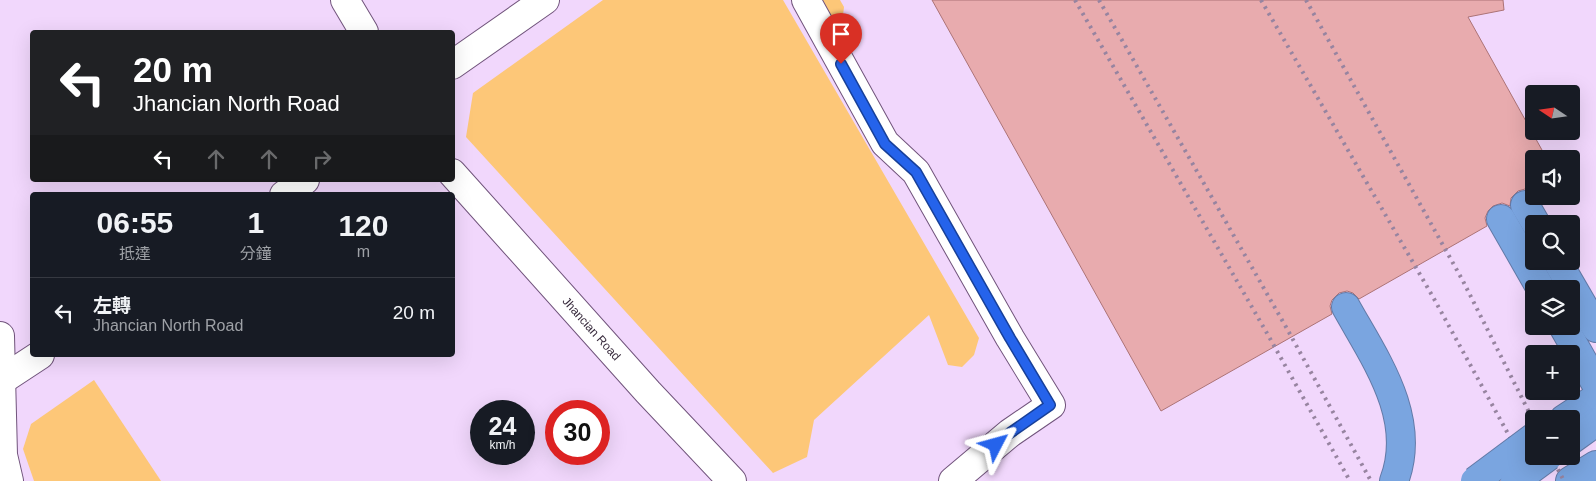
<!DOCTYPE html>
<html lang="zh-TW">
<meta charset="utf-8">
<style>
body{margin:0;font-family:Arial,"Noto Sans TC",sans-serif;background:#20242c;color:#f1f3f6;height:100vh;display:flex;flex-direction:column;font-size:19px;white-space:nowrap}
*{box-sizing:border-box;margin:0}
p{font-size:16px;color:#9ea1a6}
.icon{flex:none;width:28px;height:28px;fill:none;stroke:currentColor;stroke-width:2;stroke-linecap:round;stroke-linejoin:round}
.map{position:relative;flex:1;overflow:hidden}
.panel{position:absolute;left:30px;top:192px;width:425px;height:165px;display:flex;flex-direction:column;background:#171b24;border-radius:5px;box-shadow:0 5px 20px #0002}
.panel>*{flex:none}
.hud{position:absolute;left:30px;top:30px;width:425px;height:152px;border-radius:5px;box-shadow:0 5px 20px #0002;background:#202124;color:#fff;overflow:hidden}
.needle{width:32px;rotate:283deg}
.buttons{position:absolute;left:1525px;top:85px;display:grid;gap:10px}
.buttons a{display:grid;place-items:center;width:55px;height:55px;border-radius:5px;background:#171b24;box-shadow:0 5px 20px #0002;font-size:25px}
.speed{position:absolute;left:470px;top:400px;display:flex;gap:10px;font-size:25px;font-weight:700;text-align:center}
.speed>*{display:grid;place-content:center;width:65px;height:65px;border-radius:50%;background:#171b24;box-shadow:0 5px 20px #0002;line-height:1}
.speed small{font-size:12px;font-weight:400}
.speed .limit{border:8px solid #d22;background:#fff;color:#111}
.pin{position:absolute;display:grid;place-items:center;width:42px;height:42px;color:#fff;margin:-51px -21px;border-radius:50% 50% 50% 0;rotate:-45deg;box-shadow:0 0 5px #0007}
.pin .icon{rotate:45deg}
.me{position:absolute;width:55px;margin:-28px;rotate:51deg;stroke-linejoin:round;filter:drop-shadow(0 0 4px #0008)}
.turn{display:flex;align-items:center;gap:18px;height:105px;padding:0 20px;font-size:22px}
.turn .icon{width:65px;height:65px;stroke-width:2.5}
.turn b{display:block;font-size:35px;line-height:42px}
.lanes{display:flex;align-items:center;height:48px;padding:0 20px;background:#0003;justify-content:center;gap:25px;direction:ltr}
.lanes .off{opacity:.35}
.eta{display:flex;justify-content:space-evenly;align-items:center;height:85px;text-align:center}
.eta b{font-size:30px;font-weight:700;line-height:35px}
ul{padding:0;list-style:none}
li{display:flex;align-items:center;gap:15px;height:70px;padding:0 20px;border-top:1px solid #363941}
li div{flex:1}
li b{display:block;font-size:19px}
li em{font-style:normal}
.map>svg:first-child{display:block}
</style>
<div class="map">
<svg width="1596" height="481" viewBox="0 0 1596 481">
<rect width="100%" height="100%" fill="#f1d7fc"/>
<g fill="#fdc778">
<polygon points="603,0 783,0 979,338 974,355 962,367 948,365 929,315 814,420 807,457 773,473 466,137 473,93"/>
<polygon points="817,0 840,0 844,7 842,23 826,16"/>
<polygon points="94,380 161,481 34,481 23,449 31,424"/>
</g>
<polygon fill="#e8abae" stroke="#ac7376" points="932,0 1503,0 1504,10 1468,17 1547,159 1534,159 1534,192 1525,189 1518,191 1511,198 1510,206 1502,203 1493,206 1488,211 1485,218 1487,226 1359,299 1353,293 1347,291 1339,293 1332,300 1330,306 1332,314 1161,411"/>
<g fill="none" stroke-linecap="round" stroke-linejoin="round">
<defs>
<g id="minor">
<polyline points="345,0 364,32"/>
<polyline points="806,0 885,143 916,172 1010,338 1051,405 1010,433 953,481"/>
<polyline points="452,65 545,0"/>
<path id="s1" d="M452 173 648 392 732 481"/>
<polyline points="284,195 305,180"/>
<polyline points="0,336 3,455 9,481"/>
<polyline points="2,380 40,355"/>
</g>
<g id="highway">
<polyline points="1525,205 1536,224"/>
<polyline points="1501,219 1541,289"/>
<polyline points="1557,261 1596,328"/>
<path d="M1346 307C1375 359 1418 418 1394 481"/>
<polyline points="1563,326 1596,384"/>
<polyline points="1564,419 1596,398"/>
<polyline points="1571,440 1596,422"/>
<polyline points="1570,481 1596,465"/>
</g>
</defs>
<use href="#minor" stroke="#71547c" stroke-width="30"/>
<use href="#highway" stroke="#637aa7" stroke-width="30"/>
<use href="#minor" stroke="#fff" stroke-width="28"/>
<use href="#highway" stroke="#7aa5e0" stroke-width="28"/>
<g stroke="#9784a0" stroke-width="4" stroke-dasharray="2.5 5" stroke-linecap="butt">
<polyline points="1075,0 1268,335 1350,481"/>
<polyline points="1099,0 1286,327 1371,481"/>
<polyline points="1261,0 1433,297 1534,481"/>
<polyline points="1306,0 1463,281 1534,422"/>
<polyline points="1551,456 1564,481"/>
</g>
<defs>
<g id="highway-bridge">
<polyline points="1475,481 1534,437"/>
<polyline points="1515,481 1549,456"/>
</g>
</defs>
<use href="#highway-bridge" stroke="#637aa7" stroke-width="30" stroke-linecap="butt"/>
<use href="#highway-bridge" stroke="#7aa5e0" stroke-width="28"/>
</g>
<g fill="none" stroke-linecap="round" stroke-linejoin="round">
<defs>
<polyline id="route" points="841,64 885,144 916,172 1010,338 1050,405 1010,433 996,445"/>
</defs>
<use href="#route" stroke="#184099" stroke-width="12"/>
<use href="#route" stroke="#2563eb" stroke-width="9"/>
</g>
<g text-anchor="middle" stroke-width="4" stroke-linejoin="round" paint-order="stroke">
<g font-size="12" fill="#382b3d" stroke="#f7e9fc">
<text dy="4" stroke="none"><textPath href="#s1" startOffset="209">Jhancian Road</textPath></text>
</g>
</g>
</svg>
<div class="buttons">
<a><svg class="needle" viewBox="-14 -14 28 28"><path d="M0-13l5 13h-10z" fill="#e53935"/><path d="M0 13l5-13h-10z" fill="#9ea1a6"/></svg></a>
<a><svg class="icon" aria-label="sound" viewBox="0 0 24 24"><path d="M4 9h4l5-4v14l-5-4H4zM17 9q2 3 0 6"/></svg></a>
<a><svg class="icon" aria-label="search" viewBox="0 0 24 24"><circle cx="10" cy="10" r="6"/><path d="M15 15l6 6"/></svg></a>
<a><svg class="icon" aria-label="layers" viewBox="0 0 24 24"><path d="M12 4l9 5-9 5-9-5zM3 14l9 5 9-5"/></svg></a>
<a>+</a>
<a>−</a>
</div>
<div class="speed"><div>24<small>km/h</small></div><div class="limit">30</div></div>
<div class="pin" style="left:841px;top:64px;background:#d93025"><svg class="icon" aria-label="arrive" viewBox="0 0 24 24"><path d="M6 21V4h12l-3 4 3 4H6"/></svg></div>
<svg class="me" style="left:996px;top:445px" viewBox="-20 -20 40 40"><path d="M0-17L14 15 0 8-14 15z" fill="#2563eb" stroke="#fff" stroke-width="4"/></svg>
<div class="hud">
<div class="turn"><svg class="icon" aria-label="left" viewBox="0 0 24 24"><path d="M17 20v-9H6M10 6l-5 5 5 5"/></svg><div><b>20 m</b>Jhancian North Road</div></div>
<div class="lanes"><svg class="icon" aria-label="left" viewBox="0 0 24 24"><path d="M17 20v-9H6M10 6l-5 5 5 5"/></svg><svg class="icon off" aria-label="ahead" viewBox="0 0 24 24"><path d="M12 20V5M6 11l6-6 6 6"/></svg><svg class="icon off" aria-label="ahead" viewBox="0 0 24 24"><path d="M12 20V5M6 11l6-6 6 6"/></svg><svg class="icon off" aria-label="right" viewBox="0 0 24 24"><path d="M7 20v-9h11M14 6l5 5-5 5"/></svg></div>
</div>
<section class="panel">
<div class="eta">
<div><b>06:55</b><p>抵達</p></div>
<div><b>1</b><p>分鐘</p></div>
<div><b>120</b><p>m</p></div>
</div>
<ul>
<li><svg class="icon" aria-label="left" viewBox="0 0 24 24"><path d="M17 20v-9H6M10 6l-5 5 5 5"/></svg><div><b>左轉</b><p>Jhancian North Road</p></div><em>20 m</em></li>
</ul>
</section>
</div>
